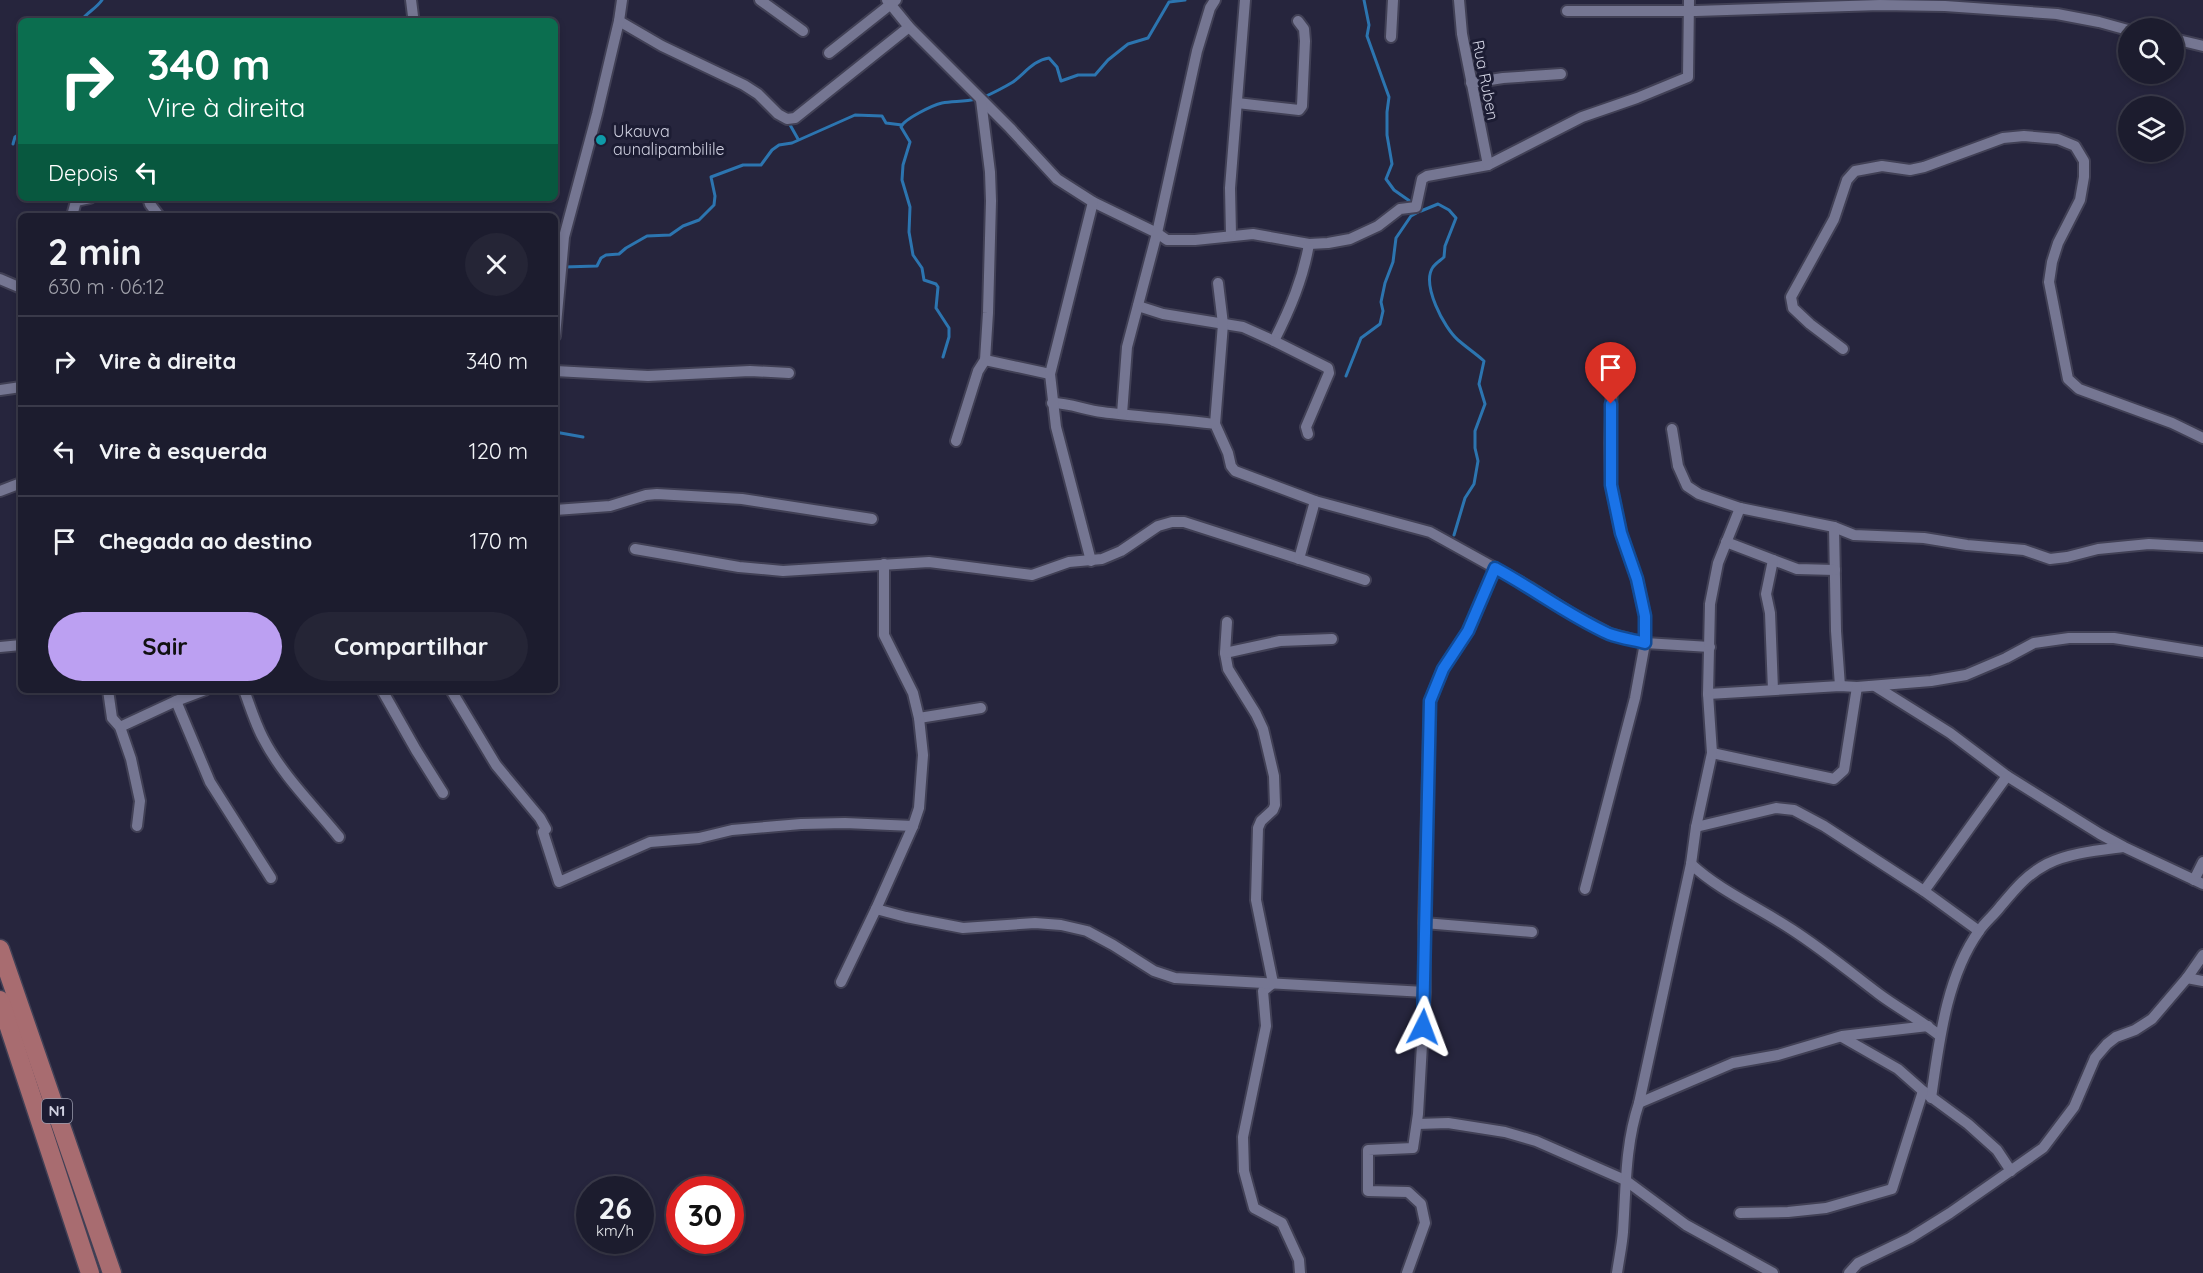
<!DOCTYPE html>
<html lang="pt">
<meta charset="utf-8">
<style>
body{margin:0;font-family:Quicksand,sans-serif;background:#252536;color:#f1f3f6;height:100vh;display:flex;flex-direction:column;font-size:22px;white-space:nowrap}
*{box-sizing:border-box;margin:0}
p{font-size:20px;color:#a0a1aa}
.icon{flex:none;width:33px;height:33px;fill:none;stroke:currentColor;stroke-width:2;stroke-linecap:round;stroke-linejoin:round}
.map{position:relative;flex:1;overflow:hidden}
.drawer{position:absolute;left:18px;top:213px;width:540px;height:480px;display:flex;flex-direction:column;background:#1c1c2e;border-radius:9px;box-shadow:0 3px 9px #0003,0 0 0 2px #3a3a4a}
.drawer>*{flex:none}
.banner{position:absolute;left:18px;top:18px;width:540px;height:183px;border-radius:9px;box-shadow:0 3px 9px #0003,0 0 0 2px #3a3a4a;background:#0b6e4f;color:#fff;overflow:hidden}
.buttons{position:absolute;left:2118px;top:18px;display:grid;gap:12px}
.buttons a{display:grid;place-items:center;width:66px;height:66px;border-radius:50%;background:#1c1c2e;box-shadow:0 3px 9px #0003,0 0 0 2px #3a3a4a;font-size:30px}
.speed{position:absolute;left:576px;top:1176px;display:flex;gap:12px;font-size:30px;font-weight:700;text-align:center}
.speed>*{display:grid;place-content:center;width:78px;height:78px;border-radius:50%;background:#1c1c2e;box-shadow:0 3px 9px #0003,0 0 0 2px #3a3a4a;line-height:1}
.speed small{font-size:15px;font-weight:400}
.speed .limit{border:9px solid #d22;background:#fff;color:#111}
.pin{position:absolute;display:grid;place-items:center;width:51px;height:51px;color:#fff;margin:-62px -26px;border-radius:50% 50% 50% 0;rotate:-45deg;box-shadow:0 0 6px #0007}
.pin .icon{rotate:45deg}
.me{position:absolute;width:66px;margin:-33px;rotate:3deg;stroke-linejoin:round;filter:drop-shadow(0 0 4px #0008)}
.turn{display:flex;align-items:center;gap:21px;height:126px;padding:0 30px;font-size:27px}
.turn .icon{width:78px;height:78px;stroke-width:2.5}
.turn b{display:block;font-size:42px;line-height:51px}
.then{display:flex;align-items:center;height:57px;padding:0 30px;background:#0003;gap:12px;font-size:22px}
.round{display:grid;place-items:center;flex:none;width:63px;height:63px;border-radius:32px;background:#252536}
.overview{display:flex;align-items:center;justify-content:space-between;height:102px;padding:0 30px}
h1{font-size:36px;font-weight:800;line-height:45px}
.cta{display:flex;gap:12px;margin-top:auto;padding:12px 30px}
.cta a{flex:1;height:69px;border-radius:36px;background:#bca0f2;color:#111;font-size:24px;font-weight:800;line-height:69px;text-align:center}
.cta a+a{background:#252536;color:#f1f3f6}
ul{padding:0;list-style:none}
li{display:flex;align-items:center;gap:18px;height:90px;padding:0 30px;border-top:2px solid #3a3a4a}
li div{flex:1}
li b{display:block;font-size:22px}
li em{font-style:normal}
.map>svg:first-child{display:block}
</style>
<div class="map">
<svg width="2203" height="1273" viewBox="0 0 2203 1273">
<rect width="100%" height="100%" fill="#26253d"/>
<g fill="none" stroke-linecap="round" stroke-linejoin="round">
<g stroke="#2c75b0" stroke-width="3">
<polyline points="1364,0 1369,25 1367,36 1389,97 1387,112 1387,135 1392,164 1386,179 1394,190 1414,204"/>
<path d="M81 21C87 12 96 9 102 0"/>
<path d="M982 98C993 93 1003 88 1013 82 1025 73 1034 60 1049 58L1057 67 1061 81 1078 75H1095L1108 60 1128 44 1148 38 1169 2 1185 0"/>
<polyline points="789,123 798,139"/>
<polyline points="13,144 15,137 21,133"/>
<path d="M1421 211 1438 204 1449 210 1456 218 1445 246 1444 257C1441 260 1436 263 1433 267 1421 284 1444 328 1458 340 1466 347 1475 353 1484 361L1479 384 1485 404 1475 431V448L1478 461 1474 484 1465 498 1454 535"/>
<polyline points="564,267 597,266 601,258 606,255 619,254 626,248 647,236 670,235 683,226 699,220 714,205 715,196 711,177 743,165 761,165 772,150 779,145 792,143 855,115 882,116 886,123 902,125"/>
<path d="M943 357 949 337V328L936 308 938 287 936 284 924 280 922 268 913 255 909 232 910 207 902 180 903 165 910 142 901 127C904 119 933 105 942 103 953 101 965 102 976 99"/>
<polyline points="1346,376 1361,338 1380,324 1383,311 1381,302 1385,283 1393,262 1396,238 1411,216 1420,211 1418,209"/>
<polyline points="555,432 583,437"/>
</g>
<defs>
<g id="minor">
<polyline points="411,0 413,16 412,21"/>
<polyline points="760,0 803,31"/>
<polyline points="887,0 909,27 1010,128 1057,179 1093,202 1157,233 1167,240 1195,240 1253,234 1309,244 1328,243 1350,239 1378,226 1400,209 1416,207 1422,179 1427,176 1488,165 1582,117 1637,98 1688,77 1689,0"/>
<polyline points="1459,0 1462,34 1488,165"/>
<polyline points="1567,11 1696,11 1880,5 1945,6 2057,14 2099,22 2128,30"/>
<polyline points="619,21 662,46 744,85 758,94 778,114 787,119 795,118 909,27"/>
<polyline points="1391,37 1393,0"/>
<polyline points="2174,39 2203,46"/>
<polyline points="829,53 896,0"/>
<polyline points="1471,83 1503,78 1561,74"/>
<polyline points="1237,103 1299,110 1302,106 1305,41 1304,29 1298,21"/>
<polyline points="148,198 150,204 159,216"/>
<polyline points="72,216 76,201 90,198"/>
<polyline points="1231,235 1230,188 1245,0"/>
<polyline points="0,279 21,288"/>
<path d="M1138 306 1163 314 1243 327 1274 341C1290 309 1303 279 1309 244"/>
<polyline points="555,336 564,237 597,114 619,21 622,0"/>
<polyline points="1274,341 1328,368 1329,373 1306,427 1308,434"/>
<polyline points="1843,349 1810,324 1793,308 1791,297 1834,219 1847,180 1855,171 1882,166 1910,170 1924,167 2003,138 2024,136 2058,139 2075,146 2084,161 2084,177 2080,200 2058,243 2052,262 2049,282 2068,379 2079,389 2172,423 2203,438"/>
<polyline points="985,360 1050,374"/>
<polyline points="555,371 648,376 750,371 789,373"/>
<polyline points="0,390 21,387"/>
<path d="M1052 403C1070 403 1085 410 1102 412 1140 417 1177 419 1215 424L1228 453 1231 466 1235 471 1315 501 1430 532 1529 587 1570 613 1610 634 1645 643 1710 647"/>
<polyline points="1122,414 1127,347 1157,233 1197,51 1210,8 1215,0"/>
<polyline points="1215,424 1223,324 1218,283"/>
<polyline points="1672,429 1678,466 1687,486 1699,494 1740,508 1834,527 1854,535 1924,538 1967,545 2024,550 2050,559 2067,557 2098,549 2149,544 2203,547"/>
<polyline points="956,441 978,371 985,360 988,313 991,201 990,172 981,100"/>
<polyline points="0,491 21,483"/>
<polyline points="555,510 610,506 646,495 657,494 742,499 872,519"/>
<polyline points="1834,527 1836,631 1840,686"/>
<polyline points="1726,542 1797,569 1835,570"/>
<polyline points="635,549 739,567 783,571 929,562 1032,575 1069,562 1102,559 1121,551 1158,526 1172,522 1184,522 1365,580"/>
<polyline points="1299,559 1315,501"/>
<polyline points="1091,561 1056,427 1050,374 1093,202"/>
<polyline points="1227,622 1225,653 1228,669 1256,714 1263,729 1274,776 1275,805 1273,810 1261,821 1258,828 1256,900 1273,983 1263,991 1266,1026 1243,1137 1244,1171 1254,1208 1282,1223 1299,1260 1300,1273"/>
<polyline points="0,647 21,645"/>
<polyline points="1225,653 1280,641 1332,639"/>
<polyline points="1875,686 1950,733 2007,776 2100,834 2124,847 2203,884"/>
<polyline points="108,690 112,718 120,727 131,759 140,801 137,826"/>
<path d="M244 690C250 706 255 723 263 738 282 775 313 805 339 837"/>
<polyline points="382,690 416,750 443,793"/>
<polyline points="451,690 496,765 540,818 546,829 543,832 559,882 650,842 699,838 732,830 801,824 845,823 913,826"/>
<polyline points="1773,690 1770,613 1766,594 1773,560"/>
<polyline points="1708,694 1840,686 1857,687 1931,681 1966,675 2006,658 2034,643 2069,638 2114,638 2203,652"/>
<polyline points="176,701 210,782 271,878"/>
<polyline points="919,718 981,708"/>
<polyline points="120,727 176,701 205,690"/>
<polyline points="1712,753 1834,779 1844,770 1857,687"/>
<polyline points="1696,827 1776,808 1794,810 1824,826 1924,891 1979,931"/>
<path d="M1691 864C1720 891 1758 907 1791 929 1822 949 1850 972 1879 994 1899 1009 1921 1020 1940 1036"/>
<polyline points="2194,880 2203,862"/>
<polyline points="1585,889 1635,698 1645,643 1645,616 1637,579 1621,533 1611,485 1610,443 1612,385"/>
<polyline points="1924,891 2007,776"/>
<polyline points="876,909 906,917 963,928 1035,923 1061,925 1087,931 1113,945 1154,971 1175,978 1425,992"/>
<polyline points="1424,923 1532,932"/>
<polyline points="2187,978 2203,981"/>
<polyline points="841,982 876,909 913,826 919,808 923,755 919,718 913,693 884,635 884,564"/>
<polyline points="1842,1037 1898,1069 1923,1091 1968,1124 1997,1150 2011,1171"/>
<path d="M1931 1098C1939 1043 1946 977 1979 931 1985 922 1994 915 2000 907 2015 889 2026 875 2047 864 2068 853 2100 850 2123 847"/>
<polyline points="1639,1103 1733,1063 1778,1055 1842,1036 1928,1026"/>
<polyline points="1417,1124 1448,1123 1505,1132 1536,1141 1625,1180 1686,1225 1773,1273"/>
<polyline points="1740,1213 1788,1212 1826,1208 1892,1189 1923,1091"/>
<polyline points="1407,1273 1425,1223 1421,1204 1408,1192 1368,1191 1368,1150 1413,1148 1418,1114 1425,992 1424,923 1430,701 1443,669 1468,631 1495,568"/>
<path d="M1617 1273C1619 1259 1622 1245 1623 1232 1626 1187 1625 1145 1639 1103L1691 864 1696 827 1712 753 1708 694 1710 604 1718 563 1740 508"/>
<polyline points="1849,1273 1858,1263 1910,1238 1950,1213 2043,1148 2074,1107 2095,1058 2107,1044 2116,1037 2135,1030 2152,1019 2187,978 2203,955"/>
</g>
<g id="trunk">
<polyline points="0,949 112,1273"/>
<polyline points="0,1000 90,1273"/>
</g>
</defs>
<use href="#minor" stroke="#414055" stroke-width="14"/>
<use href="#trunk" stroke="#414055" stroke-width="21"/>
<use href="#minor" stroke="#757692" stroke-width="10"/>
<use href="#trunk" stroke="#a86c70" stroke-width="18"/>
</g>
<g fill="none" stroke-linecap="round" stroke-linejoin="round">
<defs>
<path id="route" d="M1423 1027 1430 701 1443 669 1468 631 1495 568C1534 589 1569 616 1609 634 1620 638 1633 640 1645 643V616L1637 579 1621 533 1611 485V404"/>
</defs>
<use href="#route" stroke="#114b97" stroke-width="15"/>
<use href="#route" stroke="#1a73e8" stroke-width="10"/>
</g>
<circle fill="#0f9aa8" stroke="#1c1c33" stroke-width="2" cx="601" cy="140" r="6"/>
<g text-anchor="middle" stroke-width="6" stroke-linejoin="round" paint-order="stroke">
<rect fill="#1c1c33" stroke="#999aac" stroke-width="1.5" x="42" y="1099" width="30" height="24" rx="4.5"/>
<g font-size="15" font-weight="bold" fill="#cfd0e0">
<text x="57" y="1116">N1</text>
</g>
<g font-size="16" fill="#cfd0e0" stroke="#1c1c33">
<text transform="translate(1486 80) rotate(79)" y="6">Rua Ruben</text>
</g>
<g font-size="16" fill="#cfd0e0" stroke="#1c1c33" text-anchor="start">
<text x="613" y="137">Ukauva<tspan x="613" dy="18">aunalipambilile</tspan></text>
</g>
</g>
</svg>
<div class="buttons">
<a><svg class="icon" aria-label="search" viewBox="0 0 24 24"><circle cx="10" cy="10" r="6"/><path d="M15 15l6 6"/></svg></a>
<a><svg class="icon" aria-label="layers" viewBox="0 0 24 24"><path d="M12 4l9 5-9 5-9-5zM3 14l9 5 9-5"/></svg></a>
</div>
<div class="speed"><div>26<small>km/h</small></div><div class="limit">30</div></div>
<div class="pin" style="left:1611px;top:404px;background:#d93025"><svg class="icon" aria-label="arrive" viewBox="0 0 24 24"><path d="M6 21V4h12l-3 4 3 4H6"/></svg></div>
<svg class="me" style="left:1423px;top:1027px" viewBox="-20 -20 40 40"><path d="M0-17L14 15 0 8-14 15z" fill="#1a73e8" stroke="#fff" stroke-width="4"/></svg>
<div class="banner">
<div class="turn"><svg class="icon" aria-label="right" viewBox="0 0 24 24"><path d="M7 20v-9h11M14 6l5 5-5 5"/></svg><div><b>340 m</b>Vire à direita</div></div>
<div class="then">Depois<svg class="icon" aria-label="left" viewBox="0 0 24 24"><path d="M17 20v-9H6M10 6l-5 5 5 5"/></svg></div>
</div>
<section class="drawer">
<div class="overview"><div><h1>2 min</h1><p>630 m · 06:12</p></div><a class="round"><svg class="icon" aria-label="close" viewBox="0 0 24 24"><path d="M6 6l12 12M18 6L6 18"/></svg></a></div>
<ul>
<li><svg class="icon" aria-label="right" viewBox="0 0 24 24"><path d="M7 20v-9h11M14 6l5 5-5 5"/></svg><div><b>Vire à direita</b></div><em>340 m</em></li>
<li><svg class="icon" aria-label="left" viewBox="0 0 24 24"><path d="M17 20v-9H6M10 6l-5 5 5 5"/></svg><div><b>Vire à esquerda</b></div><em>120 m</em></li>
<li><svg class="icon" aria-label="arrive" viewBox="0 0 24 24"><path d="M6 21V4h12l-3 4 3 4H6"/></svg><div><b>Chegada ao destino</b></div><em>170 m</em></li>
</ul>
<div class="cta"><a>Sair</a><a>Compartilhar</a></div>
</section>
</div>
